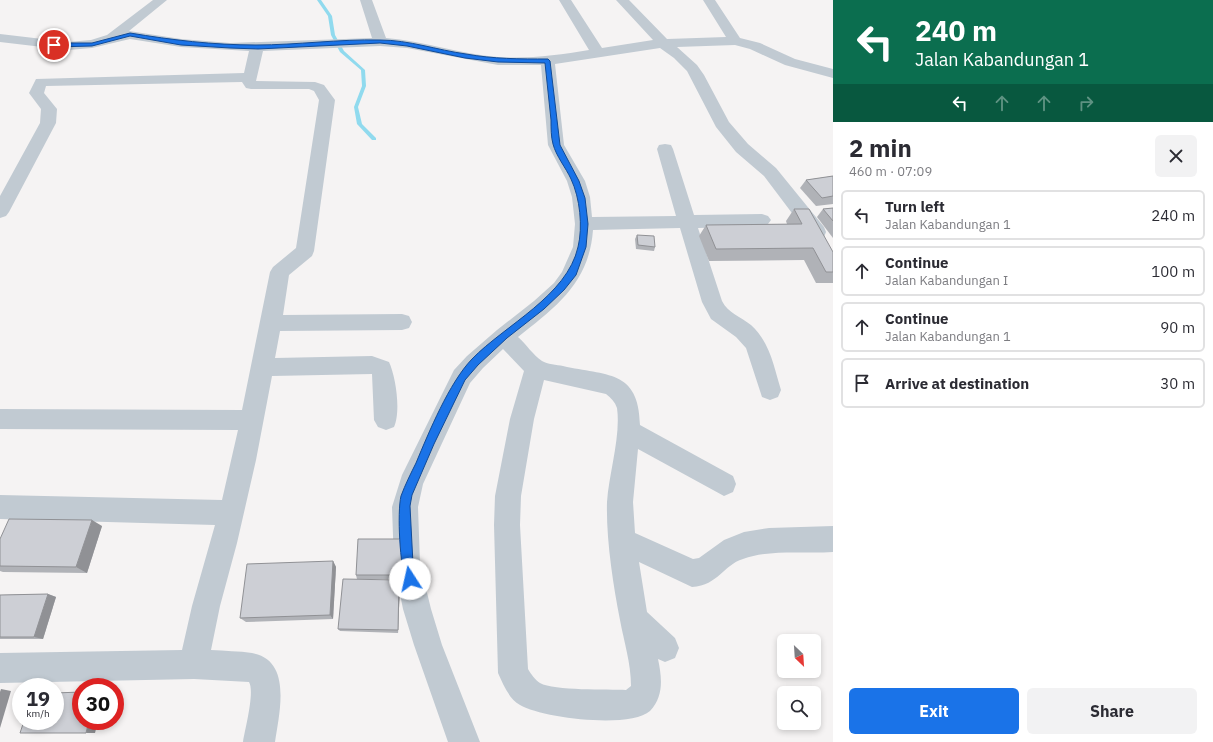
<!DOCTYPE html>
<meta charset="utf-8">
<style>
body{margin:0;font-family:"IBM Plex Sans",sans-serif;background:#f2f2f3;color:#2b2b33;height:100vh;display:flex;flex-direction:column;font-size:15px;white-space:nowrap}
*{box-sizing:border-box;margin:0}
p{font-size:13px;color:#7c7c81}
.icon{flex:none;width:22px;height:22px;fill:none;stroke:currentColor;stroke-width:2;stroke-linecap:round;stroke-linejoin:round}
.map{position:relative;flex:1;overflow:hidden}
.details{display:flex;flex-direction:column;background:#fff;width:380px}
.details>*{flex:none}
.hud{background:#0b6e4f;color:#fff;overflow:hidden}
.needle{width:26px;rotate:155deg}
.fabs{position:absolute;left:777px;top:634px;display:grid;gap:8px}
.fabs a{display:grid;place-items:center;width:44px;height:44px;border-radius:6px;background:#fff;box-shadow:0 2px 6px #0003;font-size:20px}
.speed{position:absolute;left:12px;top:678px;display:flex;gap:8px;font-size:20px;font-weight:700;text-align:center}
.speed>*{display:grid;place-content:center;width:52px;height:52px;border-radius:50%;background:#fff;box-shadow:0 2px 6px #0003;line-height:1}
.speed small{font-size:10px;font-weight:400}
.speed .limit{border:6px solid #d22;background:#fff;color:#111}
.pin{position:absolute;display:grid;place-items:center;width:34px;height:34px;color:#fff;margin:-17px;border:2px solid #fff;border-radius:50%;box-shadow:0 1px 4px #0007}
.me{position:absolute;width:44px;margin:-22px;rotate:350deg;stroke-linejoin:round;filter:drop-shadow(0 0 3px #0008)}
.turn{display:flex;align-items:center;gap:14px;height:84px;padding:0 16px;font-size:18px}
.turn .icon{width:52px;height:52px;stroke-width:2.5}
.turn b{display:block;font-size:28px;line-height:34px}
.lanes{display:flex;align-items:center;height:38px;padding:0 16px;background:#0003;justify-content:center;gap:20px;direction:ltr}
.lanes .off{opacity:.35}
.round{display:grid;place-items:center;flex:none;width:42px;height:42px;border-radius:6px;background:#f2f2f3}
.headline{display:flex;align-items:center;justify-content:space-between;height:68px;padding:0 16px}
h1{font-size:24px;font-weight:800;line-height:30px}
.action{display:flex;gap:8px;margin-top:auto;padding:8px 16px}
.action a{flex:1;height:46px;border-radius:6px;background:#1a73e8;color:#fff;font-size:16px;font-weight:800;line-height:46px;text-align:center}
.action a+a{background:#f2f2f3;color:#2b2b33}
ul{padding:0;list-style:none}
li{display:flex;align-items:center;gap:12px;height:50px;margin:0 8px 6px;padding:0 8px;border:2px solid #e1e1e2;border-radius:6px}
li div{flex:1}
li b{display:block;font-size:15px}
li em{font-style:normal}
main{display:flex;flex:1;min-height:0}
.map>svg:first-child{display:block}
</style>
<main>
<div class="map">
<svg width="833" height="742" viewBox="0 0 833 742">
<rect width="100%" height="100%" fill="#f5f3f3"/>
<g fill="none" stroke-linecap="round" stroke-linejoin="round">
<polygon fill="#90daee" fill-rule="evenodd" points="317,0 321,0 332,16 335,35 344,51 365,70 366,86 358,107 362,124 376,138 376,140 372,140 357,124 354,107 362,86 361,70 340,52 331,35 328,16"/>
<path fill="#c1cad2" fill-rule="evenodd" d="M153 0H167L129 31 181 39 230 43 372 38 360 0H372L386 38C423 41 460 54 498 57 529 59 559 55 589 50L559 0H571L602 48 653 40 616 0H629L667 39 726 37 703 0H715L740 38 760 43 795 59 833 69V78L785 65 750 49 735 45 677 47 697 65 704 75 729 122 748 144 776 168 824 227 826 232 824 237 817 239 810 237 764 176 736 152 716 127 687 71 674 58 660 48 555 64 564 145 585 181 590 197 592 217 676 216 657 149 659 145 665 144 671 145 673 149 694 215 762 214 768 216 771 220 768 224 762 226 698 228 722 301C728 313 741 317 751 325 770 342 774 367 781 390L778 397 770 400 762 397 746 348 736 337 711 319 702 302 680 228 593 230C589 283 557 306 518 337 526 344 533 355 542 361 547 364 557 365 563 366 606 376 639 369 640 425L733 476 736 484 733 492 724 496 638 449 633 502 635 533 693 559 699 558 724 540 744 532 769 528 833 526V552C804 554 771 549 743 559 723 565 719 585 692 587L639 562 647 612 675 638 679 648 675 658 665 662 658 659C662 678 664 696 650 711 630 729 542 718 520 705 509 699 503 684 498 673L494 525 495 496 510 419 524 371 503 349 483 368 470 383 423 484 418 507 420 564 431 609 442 645 480 742H448L414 645 403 609 394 564 392 507 402 475 454 370 467 356 497 330 534 301 554 283 562 272 573 247 575 224 572 197 567 181 548 145 541 65H498L407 48 380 46 263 51 256 81 315 82 324 85 335 100 314 251 312 256 289 275 283 315 402 314 409 316 412 322 409 328 402 330 280 331 275 358 372 356 389 362C396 377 401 412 394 427L386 430 378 427 374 420 372 374 272 376 256 460 237 543 220 606 211 650C225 651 239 651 252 653 293 660 279 714 275 742H243C245 729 255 692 249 682L194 679 0 683V653L182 650 192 606 215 525 0 519V495L222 500 238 430 0 429V409L242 410 270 272 273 267 296 248 319 100 314 91 309 89H251L246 88 242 82 46 86 44 93 57 109 56 123 9 212 6 216 0 218V196L40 123 41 109 29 93 36 79 244 73 249 51 181 47 130 39 92 48 68 50 0 42V34L68 42 91 40 107 35ZM544 380 606 394C611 398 615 402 617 408 621 436 609 473 607 502 606 539 613 584 620 620 624 642 631 663 631 686L626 690C608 689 554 691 540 683 535 680 531 674 528 669L520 525 521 496 534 419Z"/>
</g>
<g fill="#b0b2b7">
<polygon points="833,176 833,204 816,206 800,188 806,180"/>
<polygon points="833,208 833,238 817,217 823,209"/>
<polygon points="794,209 833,252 833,283 816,283 804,260 709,261 699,236 706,225 787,224 786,221"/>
<polygon points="637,235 655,247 654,251 636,249 635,239"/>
<polygon points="102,526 87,573 3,572 0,571 0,539"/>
<polygon points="403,539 403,579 357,579 356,575"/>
<polygon points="333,561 336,567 333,619 246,622 240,618"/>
<polygon points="400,584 398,633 340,631 338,629"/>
<polygon points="48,594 56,597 43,639 0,639 0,595"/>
</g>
<g fill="#909195">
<polygon points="92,520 102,526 87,573 76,567"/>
<polygon points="333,561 336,567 333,619 330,615"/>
<polygon points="399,580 400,584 398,633 398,630"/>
<polygon points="48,594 56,597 43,639 34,637"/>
<polygon points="1,689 11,691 0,728 0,692"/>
<polygon points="89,721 98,721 95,733 86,733"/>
</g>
<g fill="#cdcfd5" stroke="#909195">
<polygon points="833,176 833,196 822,198 806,180"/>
<polygon points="833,208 833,221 823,209"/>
<polygon points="794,209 809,209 833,252 833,272 826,272 813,248 716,249 706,225 802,224"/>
<polygon points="637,235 654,236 655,247 638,245"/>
<polygon points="9,519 92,520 76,567 0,566 0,539"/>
<polygon points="358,539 403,539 403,575 356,575"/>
<polygon points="333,561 330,615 240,618 247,564"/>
<polygon points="343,579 399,580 398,630 338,629"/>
<polygon points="48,594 34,637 0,637 0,595"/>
<polygon points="81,692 81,721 89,721 86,733 20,733 24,721 55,721 55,693"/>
</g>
<path fill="#1a73e8" stroke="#114b97" d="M130 33C172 40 213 45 256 45 297 45 339 39 380 40 409 40 437 50 466 54 493 59 520 59 548 59L550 61 560 145 579 181 585 198 588 224 586 247 576 275 564 290 544 309 507 338 478 365 465 380 434 444 412 495 410 506 413 564 416 579 414 583 410 585 406 583C400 566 397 513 401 496 405 485 411 473 416 463 429 432 449 383 472 359 505 325 567 296 578 247 583 227 580 198 571 179 566 168 556 156 553 144 551 137 551 128 551 120 549 101 547 82 545 63L498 62 465 58 407 46 380 43 258 49 230 48 181 45 130 36 92 46 54 47 51 45 54 43H92Z"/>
</svg>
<div class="fabs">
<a><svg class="needle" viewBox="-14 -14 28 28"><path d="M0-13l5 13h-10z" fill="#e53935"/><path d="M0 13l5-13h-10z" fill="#7c7c81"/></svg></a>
<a><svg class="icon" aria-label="search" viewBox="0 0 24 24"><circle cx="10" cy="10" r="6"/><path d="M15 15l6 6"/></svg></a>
</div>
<div class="speed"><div>19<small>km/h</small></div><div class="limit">30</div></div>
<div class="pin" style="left:54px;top:45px;background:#d93025"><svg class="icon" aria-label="arrive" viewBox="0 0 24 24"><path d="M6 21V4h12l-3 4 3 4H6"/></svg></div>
<svg class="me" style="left:410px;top:579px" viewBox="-20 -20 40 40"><circle r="19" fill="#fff"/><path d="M0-13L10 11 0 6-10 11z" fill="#1a73e8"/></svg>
</div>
<section class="details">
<div class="hud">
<div class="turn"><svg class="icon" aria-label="left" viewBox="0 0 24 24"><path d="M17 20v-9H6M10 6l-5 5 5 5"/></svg><div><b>240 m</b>Jalan Kabandungan 1</div></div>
<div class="lanes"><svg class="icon" aria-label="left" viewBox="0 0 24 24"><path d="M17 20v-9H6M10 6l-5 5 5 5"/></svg><svg class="icon off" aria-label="ahead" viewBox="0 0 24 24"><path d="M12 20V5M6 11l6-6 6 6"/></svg><svg class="icon off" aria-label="ahead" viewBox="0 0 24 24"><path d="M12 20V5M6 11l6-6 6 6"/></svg><svg class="icon off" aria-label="right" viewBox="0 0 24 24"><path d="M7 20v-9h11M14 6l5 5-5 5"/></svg></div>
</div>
<div class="headline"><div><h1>2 min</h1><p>460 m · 07:09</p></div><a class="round"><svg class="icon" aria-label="close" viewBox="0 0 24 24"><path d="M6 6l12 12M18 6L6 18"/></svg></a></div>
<ul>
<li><svg class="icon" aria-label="left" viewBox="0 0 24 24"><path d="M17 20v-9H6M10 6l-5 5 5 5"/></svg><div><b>Turn left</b><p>Jalan Kabandungan 1</p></div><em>240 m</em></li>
<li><svg class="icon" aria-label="ahead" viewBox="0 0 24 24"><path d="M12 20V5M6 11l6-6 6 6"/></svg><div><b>Continue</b><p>Jalan Kabandungan I</p></div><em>100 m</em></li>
<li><svg class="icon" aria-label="ahead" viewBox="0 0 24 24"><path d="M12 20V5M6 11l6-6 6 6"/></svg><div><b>Continue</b><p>Jalan Kabandungan 1</p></div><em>90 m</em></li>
<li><svg class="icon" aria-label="arrive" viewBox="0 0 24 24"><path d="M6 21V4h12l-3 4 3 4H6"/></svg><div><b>Arrive at destination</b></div><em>30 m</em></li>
</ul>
<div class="action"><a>Exit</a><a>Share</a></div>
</section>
</main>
